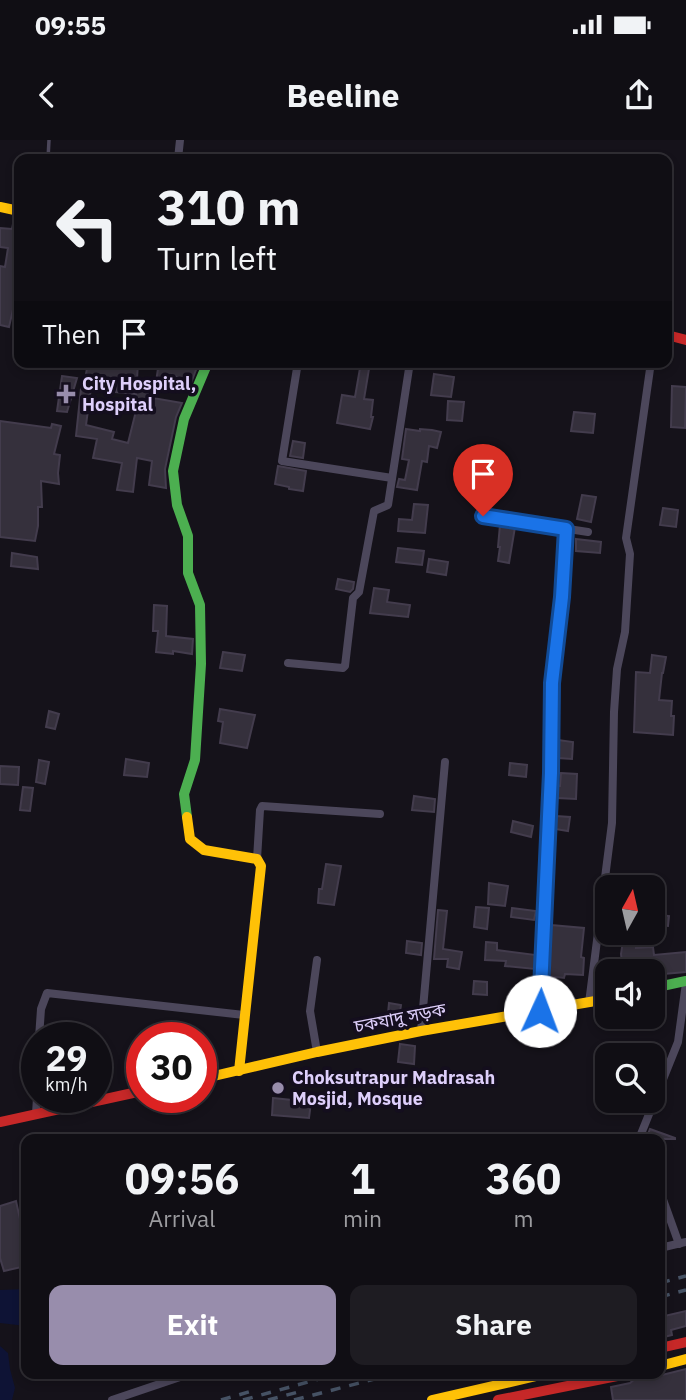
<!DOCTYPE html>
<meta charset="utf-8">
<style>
body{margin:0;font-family:"IBM Plex Sans","Noto Sans Bengali",sans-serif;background:#1e1c22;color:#f1f3f6;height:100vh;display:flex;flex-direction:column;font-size:26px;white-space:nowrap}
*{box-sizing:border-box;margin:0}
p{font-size:23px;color:#9c9ca0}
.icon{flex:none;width:38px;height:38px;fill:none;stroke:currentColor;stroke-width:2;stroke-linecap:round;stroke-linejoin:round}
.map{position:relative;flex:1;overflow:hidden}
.drawer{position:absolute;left:21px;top:994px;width:644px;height:245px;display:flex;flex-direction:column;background:#100e14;border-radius:14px;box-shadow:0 4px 10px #0003,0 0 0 2px #302e34}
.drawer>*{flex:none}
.guide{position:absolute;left:14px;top:14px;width:658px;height:214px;border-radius:14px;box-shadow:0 4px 10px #0003,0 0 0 2px #302e34;background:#100e14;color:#f1f3f6;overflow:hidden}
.needle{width:46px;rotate:8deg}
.fabs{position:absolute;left:595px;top:735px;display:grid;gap:14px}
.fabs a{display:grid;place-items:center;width:70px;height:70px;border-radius:14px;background:#100e14;box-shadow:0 4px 10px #0003,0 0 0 2px #302e34;font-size:35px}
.speed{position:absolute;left:21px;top:882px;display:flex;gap:14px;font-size:35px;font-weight:700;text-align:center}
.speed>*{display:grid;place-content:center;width:91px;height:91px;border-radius:50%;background:#100e14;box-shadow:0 4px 10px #0003,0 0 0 2px #302e34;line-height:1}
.speed small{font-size:18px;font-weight:400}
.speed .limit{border:10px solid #d22;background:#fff;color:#111}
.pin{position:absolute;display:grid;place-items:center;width:60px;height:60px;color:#fff;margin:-72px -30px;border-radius:50% 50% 50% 0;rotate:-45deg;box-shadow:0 0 7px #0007}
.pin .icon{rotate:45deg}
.me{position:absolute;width:77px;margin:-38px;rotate:2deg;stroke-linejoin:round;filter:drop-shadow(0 0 5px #0008)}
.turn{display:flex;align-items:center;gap:24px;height:147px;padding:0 28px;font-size:32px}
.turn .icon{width:91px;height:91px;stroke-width:2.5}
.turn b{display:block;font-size:49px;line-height:60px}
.then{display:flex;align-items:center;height:66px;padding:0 28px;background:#0003;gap:14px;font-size:26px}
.eta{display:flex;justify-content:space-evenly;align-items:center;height:119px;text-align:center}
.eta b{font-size:42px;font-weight:700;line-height:49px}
.button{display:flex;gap:14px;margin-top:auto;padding:14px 28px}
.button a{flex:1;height:80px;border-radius:14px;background:#988dac;color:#fff;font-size:28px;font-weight:700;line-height:80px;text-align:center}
.button a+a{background:#1e1c22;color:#f1f3f6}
.status{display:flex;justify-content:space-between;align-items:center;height:49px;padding:0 35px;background:#100e14;direction:ltr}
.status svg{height:19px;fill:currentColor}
header{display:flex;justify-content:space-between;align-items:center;height:91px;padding:0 28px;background:#100e14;font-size:32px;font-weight:700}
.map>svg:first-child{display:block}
</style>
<div class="status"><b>09:55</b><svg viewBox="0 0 49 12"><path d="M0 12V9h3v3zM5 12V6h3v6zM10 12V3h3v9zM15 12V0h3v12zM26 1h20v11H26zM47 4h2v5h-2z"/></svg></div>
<header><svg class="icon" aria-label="back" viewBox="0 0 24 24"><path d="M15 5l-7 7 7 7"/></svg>Beeline<svg class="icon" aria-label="share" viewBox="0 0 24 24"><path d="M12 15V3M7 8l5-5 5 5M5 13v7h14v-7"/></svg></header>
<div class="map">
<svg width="686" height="1260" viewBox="0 0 686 1260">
<rect width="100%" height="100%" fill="#15121a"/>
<g fill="#0e1335">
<polygon points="26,1149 26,1186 0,1183 0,1150"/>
<polygon points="0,1206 8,1213 10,1229 15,1248 12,1260 0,1260"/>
</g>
<g fill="#35303c" stroke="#433c4d" stroke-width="2">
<polygon points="14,79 19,80 19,143 9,187 0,185 0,126 5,127 8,108 0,107 0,88 12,89"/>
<polygon points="88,222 138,222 137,240 150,242 147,257 182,263 176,277 165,329 166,348 149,345 152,321 137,318 133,352 117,350 122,323 93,318 97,299 76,296 82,239 92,240 86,285 114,292 112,299 128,303 136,271 132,271 136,254 116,252 118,241 86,234"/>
<polygon points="159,222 186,226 188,222 199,222 191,243 172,235 171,244 156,242"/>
<polygon points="360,228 369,229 364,259 373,260 371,277 373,277 370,289 337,283 342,255 355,257"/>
<polygon points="434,234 454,237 451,257 431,255"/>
<polygon points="62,236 77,238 67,272 57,271"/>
<polygon points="672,246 686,247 685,288 671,287"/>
<polygon points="448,261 464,262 462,281 447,280"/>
<polygon points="574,272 595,274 593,293 571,291"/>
<polygon points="0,281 51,288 52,284 61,286 54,314 60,315 58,333 59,344 41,341 42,367 38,367 38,386 35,401 0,397"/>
<polygon points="406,289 420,291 420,289 432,290 441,292 437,308 429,306 427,322 422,321 417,350 397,347 399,339 405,340 409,320 402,319"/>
<polygon points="293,301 305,303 303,318 290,316"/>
<polygon points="278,326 306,331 303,351 289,349 289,347 275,344"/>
<polygon points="460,331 475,333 473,347 458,345"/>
<polygon points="582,355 596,357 591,382 577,379"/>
<polygon points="414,364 428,365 425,393 398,391 399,379 412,380"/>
<polygon points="663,368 678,370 676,387 660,385"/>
<polygon points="500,385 515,387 509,423 498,421 500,407 498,407"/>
<polygon points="576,399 601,402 600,413 576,411"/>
<polygon points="398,408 424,411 422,425 396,422"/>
<polygon points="12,413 37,417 38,429 11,426"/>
<polygon points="429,419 448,422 446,435 427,432"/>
<polygon points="338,439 354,442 353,449 350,452 336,449"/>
<polygon points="374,448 389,450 387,462 410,465 408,477 370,473"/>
<polygon points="154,465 167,466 166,496 193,499 192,514 173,511 173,514 156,512 158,491 153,491"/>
<polygon points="223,512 245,515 242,531 220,528"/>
<polygon points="652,515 666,517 663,533 662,533 659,560 672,561 671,576 674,576 673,595 634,592 636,532 650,533"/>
<polygon points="220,569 255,575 247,608 220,603 223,582 218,581"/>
<polygon points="49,571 59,574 55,589 46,587"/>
<polygon points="558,600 573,602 572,619 558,618"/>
<polygon points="126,619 149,623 147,637 124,635"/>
<polygon points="39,620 49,622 45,644 36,642"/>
<polygon points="510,623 527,625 526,637 509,635"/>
<polygon points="0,626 19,627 18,645 0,644"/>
<polygon points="561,633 577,634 576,659 557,658 558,646 560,646"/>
<polygon points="23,647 33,648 30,671 20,670"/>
<polygon points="414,656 435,659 434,672 412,670"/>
<polygon points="556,676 570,677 568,691 555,689"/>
<polygon points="513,681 533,686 531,697 511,692"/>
<polygon points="326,724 341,726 334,765 318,763 319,749 322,749"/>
<polygon points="489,743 508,746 505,766 488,764"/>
<polygon points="476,767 489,768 487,789 474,787"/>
<polygon points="512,768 536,771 534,780 511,777"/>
<polygon points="438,770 447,771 443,809 462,812 459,829 447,827 448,819 434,819"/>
<polygon points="653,774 669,776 668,786 653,785"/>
<polygon points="551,785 584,788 581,817 584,818 583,835 565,834 564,838 548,836"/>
<polygon points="407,801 422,803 421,815 406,813"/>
<polygon points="623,801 636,803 636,808 653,807 654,815 686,812 686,832 653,835 653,831 623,831 621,814"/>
<polygon points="486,802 497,803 497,810 536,815 535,829 505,826 506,821 485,820"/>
<polygon points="474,841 487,842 487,855 473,854"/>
<polygon points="389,863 401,865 398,886 387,884"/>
<polygon points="400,904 415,906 414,924 398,922"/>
<polygon points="273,958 311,962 309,978 272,975"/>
<polygon points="650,989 675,998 675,999 646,999"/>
<polygon points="16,1061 26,1106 26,1126 4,1131 0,1118 0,1066"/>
<polygon points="686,1171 686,1186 671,1190 672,1195 660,1198 660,1177"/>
<polygon points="686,1229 686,1260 613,1260 611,1247 630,1243 636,1238 650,1235 650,1234 662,1235"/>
</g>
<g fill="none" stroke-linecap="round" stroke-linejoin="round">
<polyline stroke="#4c475b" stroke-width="3.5" points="48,19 49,0"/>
<g stroke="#4c475b" stroke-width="8">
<polyline points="178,19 180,0"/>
<polyline points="298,222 282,321 392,338"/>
<polyline points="483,376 588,392"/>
<polyline points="288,523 343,528 345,526 353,458 359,452 374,371 388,365 410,222"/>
<polyline points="257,719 260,670 262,666 380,674"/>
<polyline points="317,820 310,871 317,912"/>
<polyline points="589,863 612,683 614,572 617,529 625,492 630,414 626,398 651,222"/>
<polyline points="540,871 551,633 552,543 562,458 566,389"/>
<polyline points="421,891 445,622"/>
<polyline points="39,898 41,869 47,853 244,875"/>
<polyline points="36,974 37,957"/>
<polyline points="639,999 678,902 686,843"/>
<polyline points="660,1051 679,1104"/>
<polyline points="660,1108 686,1102"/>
<polyline points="112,1260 189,1234"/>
</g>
<g stroke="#4caf50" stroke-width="10">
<polyline points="187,677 184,654 195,620 201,524 200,465 188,433 188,396 177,365 173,331 184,279 208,222"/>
<polyline points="653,848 686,841"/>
</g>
<g stroke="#ffc107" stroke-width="10">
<polyline points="0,67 19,71"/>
<polyline points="187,677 190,699 204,710 257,719 261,726 239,931"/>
<polyline points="201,939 317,912 421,891 607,859"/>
<polyline points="660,1226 686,1219"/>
<polyline points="432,1260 545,1234"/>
</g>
<g stroke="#c62828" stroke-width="10">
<polyline points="667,195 686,200"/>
<polyline points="0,982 142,951"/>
<polyline points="660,1208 686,1202"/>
<polyline points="498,1260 627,1234"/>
</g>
<g stroke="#465264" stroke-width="3.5" stroke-dasharray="10 9" stroke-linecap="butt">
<polyline points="660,1143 686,1136"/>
<polyline points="660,1157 686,1150"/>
<polyline points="221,1260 252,1251"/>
<polyline points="243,1260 337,1234"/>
<polyline points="268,1260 302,1251"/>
<polyline points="294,1260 394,1234"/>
</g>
</g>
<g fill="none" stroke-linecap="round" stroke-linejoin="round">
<defs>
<polyline id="route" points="483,376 566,389 562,457 552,543 551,633 540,871"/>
</defs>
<use href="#route" stroke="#114b97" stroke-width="18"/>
<use href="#route" stroke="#1a73e8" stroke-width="12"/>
</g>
<g fill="#988dac" stroke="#140e1e" stroke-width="2.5">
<path d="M62.5 243.5h7v7h7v7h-7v7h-7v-7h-7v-7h7z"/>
<circle cx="278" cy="948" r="7"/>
</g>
<g text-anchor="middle" stroke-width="7" stroke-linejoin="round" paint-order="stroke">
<g font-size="18" font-weight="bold" fill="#decffb" stroke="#140e1e" text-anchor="start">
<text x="82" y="250">City Hospital,<tspan x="82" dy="21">Hospital</tspan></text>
<text x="292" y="944">Choksutrapur Madrasah<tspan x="292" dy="21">Mosjid, Mosque</tspan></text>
</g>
<g font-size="18" fill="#decffb" stroke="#140e1e">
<text transform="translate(400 878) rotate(-11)" y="6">চকযাদু সড়ক</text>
</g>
</g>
</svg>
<div class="fabs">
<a><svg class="needle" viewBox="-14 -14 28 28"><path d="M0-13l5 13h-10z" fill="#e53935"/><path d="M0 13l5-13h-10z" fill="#9c9ca0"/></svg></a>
<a><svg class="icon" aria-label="sound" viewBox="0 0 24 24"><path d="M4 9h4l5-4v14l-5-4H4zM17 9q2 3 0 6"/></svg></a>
<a><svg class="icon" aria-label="search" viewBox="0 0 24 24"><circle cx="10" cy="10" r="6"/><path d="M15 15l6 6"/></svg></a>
</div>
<div class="speed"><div>29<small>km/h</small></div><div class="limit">30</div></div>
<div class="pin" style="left:483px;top:376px;background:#d93025"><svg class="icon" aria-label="arrive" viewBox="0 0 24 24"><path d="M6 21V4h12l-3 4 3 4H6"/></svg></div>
<svg class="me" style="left:540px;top:871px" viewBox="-20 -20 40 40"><circle r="19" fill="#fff"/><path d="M0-13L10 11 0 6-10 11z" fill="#1a73e8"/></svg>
<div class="guide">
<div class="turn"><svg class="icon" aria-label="left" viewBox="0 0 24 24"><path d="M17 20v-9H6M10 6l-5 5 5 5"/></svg><div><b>310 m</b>Turn left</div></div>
<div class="then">Then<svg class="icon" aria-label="arrive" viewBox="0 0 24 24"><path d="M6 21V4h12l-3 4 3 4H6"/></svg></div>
</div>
<section class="drawer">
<div class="eta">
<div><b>09:56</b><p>Arrival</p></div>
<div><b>1</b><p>min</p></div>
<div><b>360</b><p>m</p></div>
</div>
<div class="button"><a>Exit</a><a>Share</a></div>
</section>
</div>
